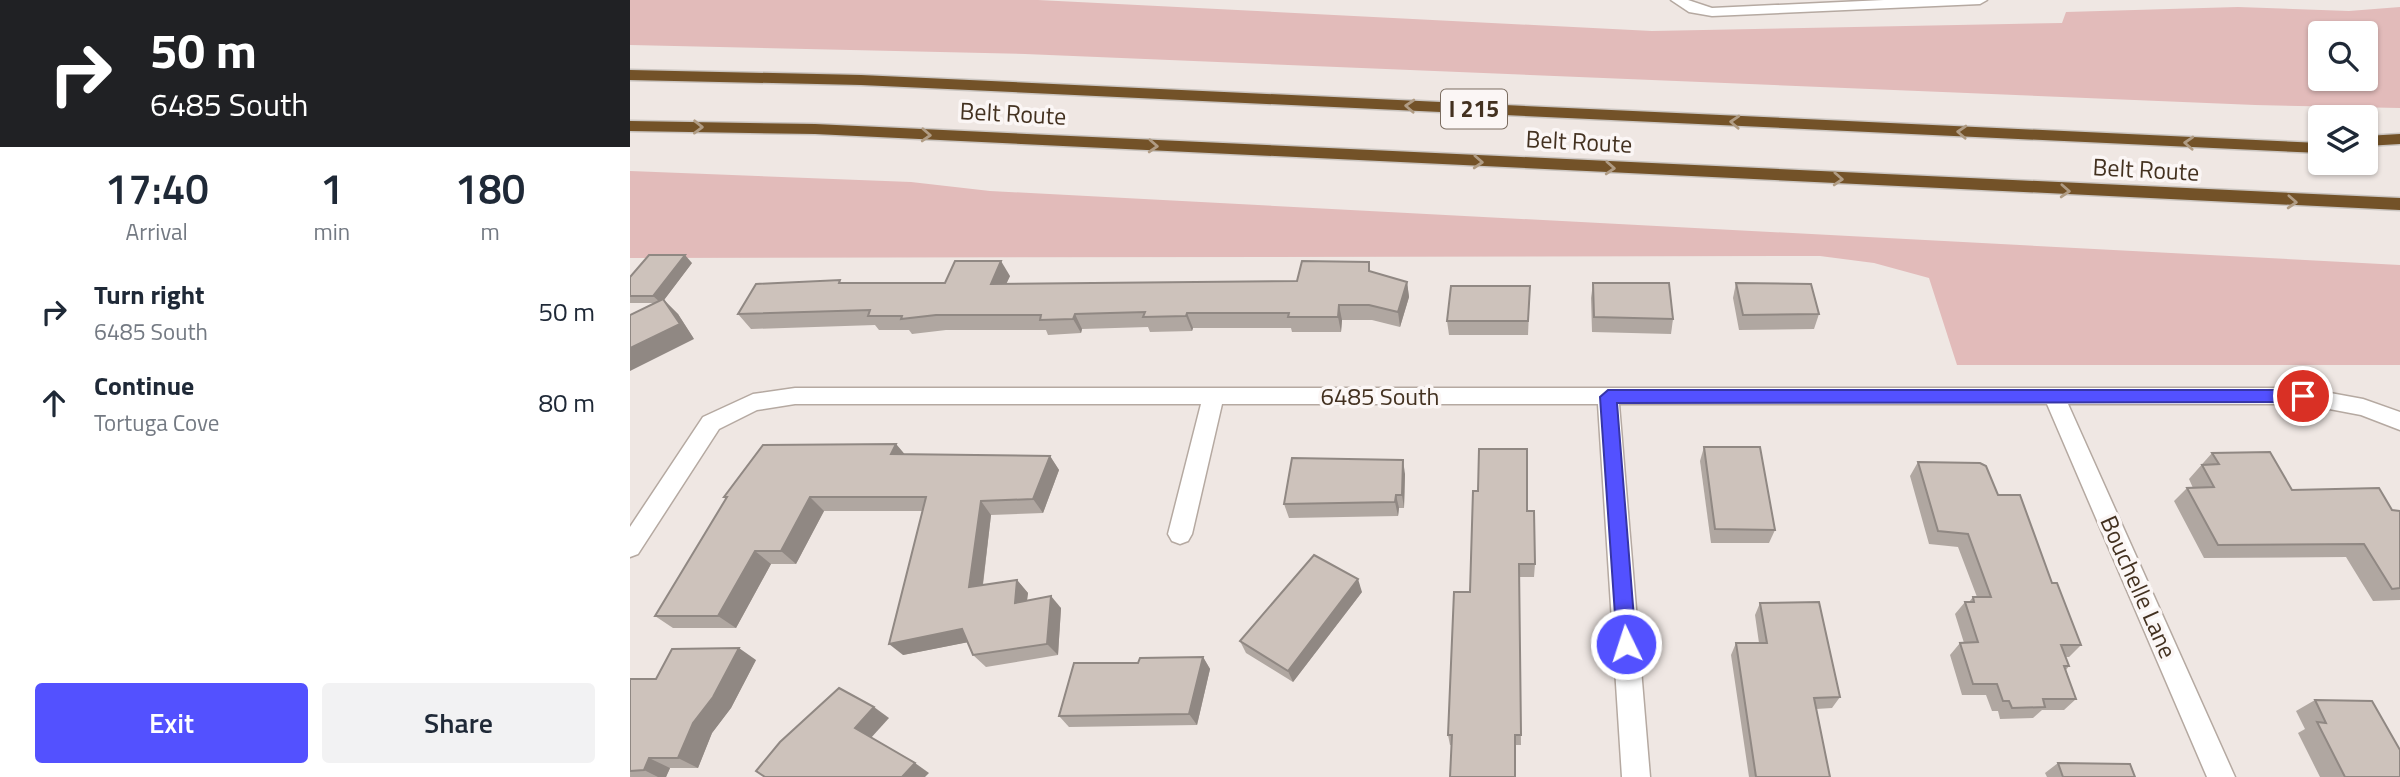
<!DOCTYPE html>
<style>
body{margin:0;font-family:"Titillium Web",sans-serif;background:#f2f2f3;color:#1f2937;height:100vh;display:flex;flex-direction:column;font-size:26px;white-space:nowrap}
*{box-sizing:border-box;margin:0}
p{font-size:23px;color:#747a83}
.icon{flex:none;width:38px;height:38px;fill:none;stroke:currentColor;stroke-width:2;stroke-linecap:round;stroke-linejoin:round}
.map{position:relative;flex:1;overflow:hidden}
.sheet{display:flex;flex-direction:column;background:#fff;width:630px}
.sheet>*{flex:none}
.guide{background:#202124;color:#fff;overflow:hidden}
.fabs{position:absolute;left:1678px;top:21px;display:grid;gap:14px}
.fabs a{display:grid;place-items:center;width:70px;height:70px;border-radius:7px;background:#fff;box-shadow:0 2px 5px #0004;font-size:35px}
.pin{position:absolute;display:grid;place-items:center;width:60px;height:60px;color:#fff;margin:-30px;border:4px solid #fff;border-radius:50%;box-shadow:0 2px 7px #0007}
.me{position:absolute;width:77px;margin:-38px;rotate:356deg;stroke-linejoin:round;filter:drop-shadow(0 0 5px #0008)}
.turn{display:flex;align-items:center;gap:24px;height:147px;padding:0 35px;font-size:32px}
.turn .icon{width:91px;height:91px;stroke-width:2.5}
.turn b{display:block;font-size:49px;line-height:60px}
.eta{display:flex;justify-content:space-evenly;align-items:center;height:119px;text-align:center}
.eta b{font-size:42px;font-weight:600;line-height:49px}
.action{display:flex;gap:14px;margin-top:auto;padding:14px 35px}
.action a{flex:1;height:80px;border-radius:7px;background:#5351ff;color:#fff;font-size:28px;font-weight:600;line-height:80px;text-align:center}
.action a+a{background:#f2f2f3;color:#1f2937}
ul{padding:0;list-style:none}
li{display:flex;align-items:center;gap:21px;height:91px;padding:0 35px}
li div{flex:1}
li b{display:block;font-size:26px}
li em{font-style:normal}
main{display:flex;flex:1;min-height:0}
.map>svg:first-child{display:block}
</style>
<main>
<section class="sheet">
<div class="guide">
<div class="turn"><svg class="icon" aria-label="right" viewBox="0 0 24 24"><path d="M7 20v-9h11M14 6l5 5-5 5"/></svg><div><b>50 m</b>6485 South</div></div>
</div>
<div class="eta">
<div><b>17:40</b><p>Arrival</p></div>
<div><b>1</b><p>min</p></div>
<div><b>180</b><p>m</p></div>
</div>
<ul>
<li><svg class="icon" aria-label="right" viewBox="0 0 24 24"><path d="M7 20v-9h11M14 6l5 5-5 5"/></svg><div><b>Turn right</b><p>6485 South</p></div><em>50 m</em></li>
<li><svg class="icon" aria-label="ahead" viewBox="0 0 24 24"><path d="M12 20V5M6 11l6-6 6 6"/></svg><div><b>Continue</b><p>Tortuga Cove</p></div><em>80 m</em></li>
</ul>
<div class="action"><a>Exit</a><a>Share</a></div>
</section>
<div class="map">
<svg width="1770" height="777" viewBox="0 0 1770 777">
<rect width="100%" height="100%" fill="#efe7e3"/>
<g fill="#e2bbba" fill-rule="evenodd">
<path d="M0 0H408L1022 31 1432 23 1436 12 1608 7 1719 11 1770 7V108L1625 105 395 54 0 45ZM1690 33H1736V79H1690Z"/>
<polygon points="0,171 281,182 360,191 1770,265 1770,365 1327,365 1299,278 1244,263 1190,256 0,258"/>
</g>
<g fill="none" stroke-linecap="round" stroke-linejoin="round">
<defs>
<g id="minor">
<polygon points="1041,0 1058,0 1082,8 1254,0 1357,0 1350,4 1082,16 1059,12"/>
<polygon points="165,388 1673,388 1733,399 1770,412 1770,430 1731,415 1673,404 1438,404 1605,777 1577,777 1417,404 989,404 1020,777 992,777 968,404 592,404 562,534 558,541 550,544 542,541 538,534 571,404 165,404 127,410 89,429 8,554 0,557 0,527 73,417 123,394"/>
</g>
<g id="highway">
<polygon points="0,70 231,75 1690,143 1690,153 231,85 0,80"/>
<polygon points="0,121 185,124 1770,198 1770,210 185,134 0,131"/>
<polygon points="1770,134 1770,144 1736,146 1736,136"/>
</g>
</defs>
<use href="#minor" stroke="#b5a9a1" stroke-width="3"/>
<use href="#highway" stroke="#cac5c1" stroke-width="3"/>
<use href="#minor" fill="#fff" fill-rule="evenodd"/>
<use href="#highway" fill="#735228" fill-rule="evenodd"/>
</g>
<g fill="#b0a7a1">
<polygon points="62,263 34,300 48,314 64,339 24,303 0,303 0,277"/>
<polygon points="741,272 777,282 779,297 770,327 742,320 712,320 711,332 662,332 661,328 563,328 562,331 520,332 518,327 452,329 451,333 418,335 416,330 316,330 282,334 279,330 249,330 245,325 121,329 108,314 213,283 315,283 380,276 376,284 667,281"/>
<polygon points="963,283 1043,319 1041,334 962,332 961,298"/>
<polygon points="1106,283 1189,314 1184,329 1109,330 1103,298"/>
<polygon points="900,286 898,335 819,335 817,321"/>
<polygon points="266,444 274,454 420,456 429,470 413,513 361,515 353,585 387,580 398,593 397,600 431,608 428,655 356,667 343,655 338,642 273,655 293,511 194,511 166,564 141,564 106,628 43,628 25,616 96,500 94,497"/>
<polygon points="1074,447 1145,530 1139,543 1081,543 1070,461"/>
<polygon points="1582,453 1662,490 1770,511 1770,600 1743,601 1716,557 1574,558 1544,501 1557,488 1563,488 1559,479"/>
<polygon points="1288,462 1368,495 1422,583 1451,645 1439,657 1435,657 1439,666 1436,670 1446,699 1434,710 1412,710 1403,718 1370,719 1368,711 1362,711 1356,695 1332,695 1320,655 1330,643 1334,643 1325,614 1335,602 1339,602 1343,597 1347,597 1328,547 1299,544 1280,476"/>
<polygon points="775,474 774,508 769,508 768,516 659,518 654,504"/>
<polygon points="897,511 905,564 904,577 889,577 891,745 820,745 818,735 840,592"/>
<polygon points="732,592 663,682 616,653 610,641"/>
<polygon points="1130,603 1210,697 1202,708 1186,709 1200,777 1119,777 1101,655 1106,643 1129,643 1125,615"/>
<polygon points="573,657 580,669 567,725 439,727 429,716 508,663"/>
<polygon points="126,660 101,708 82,733 68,768 40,768 36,777 0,777 0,679 26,679"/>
<polygon points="1685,700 1770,777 1690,777 1668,733 1675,729 1666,711"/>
<polygon points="1428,763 1505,777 1417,777 1415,773"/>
</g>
<g fill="#908883">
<polygon points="55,255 62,263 34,300 48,314 64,339 0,371 0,348 31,303 23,296"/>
<polygon points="371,261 380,276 369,299 361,284"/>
<polygon points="777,282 779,297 770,327 768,312"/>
<polygon points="709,305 712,320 711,332 708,317"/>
<polygon points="557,313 563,328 562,331 556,316"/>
<polygon points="445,314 452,329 451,333 443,319"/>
<polygon points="266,444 278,458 261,454"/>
<polygon points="420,456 429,470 413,513 403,499"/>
<polygon points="773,460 775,474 774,508 772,495"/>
<polygon points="766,495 769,508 768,516 765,502"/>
<polygon points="180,497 194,511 166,564 151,551"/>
<polygon points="351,501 361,515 351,599 339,587"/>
<polygon points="125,551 141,564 106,628 88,616"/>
<polygon points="728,579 732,592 663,682 658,671"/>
<polygon points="387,580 398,593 395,615 385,603"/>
<polygon points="421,596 431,608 428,655 417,644"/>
<polygon points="332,629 344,641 273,655 259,644"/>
<polygon points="109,648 126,660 101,708 82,733 68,768 48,758 63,723"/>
<polygon points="573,657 580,669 567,725 559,714"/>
<polygon points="244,707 259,718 240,739 225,728"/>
<polygon points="19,758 40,768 36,777 28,777 14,770"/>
<polygon points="285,763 299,773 295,777 272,777"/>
</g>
<g fill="#cdc2bb" stroke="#908883" stroke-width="2">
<polygon points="19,255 55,255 23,296 0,296 0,277"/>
<polygon points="325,261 371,261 361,284 667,281 672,261 739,262 739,271 777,282 768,312 739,305 709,305 708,317 658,317 659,313 557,313 556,316 513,317 515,312 445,314 443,319 410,320 411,315 306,315 271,319 272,316 238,316 240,310 108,314 126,284 210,280 209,283 315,283"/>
<polygon points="963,283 1039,283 1043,319 964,317"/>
<polygon points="1106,283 1181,284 1189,314 1113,315"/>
<polygon points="821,286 900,286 898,321 817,321"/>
<polygon points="33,299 50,324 0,348 0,315"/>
<polygon points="266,444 261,454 420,456 403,499 351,501 339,587 387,580 385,603 421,596 417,644 343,655 332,629 259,644 296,497 180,497 151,551 125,551 88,616 25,616 97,497 94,497 133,445"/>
<polygon points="1074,447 1130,447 1145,530 1085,529"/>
<polygon points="849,449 897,449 897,511 904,511 905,564 889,564 891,735 885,735 885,777 820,777 822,735 818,735 824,592 840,592 843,491 848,491"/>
<polygon points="1640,452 1662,490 1749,488 1762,510 1770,511 1770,588 1762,589 1734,544 1588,545 1557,488 1584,487 1572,465 1589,464 1582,453"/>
<polygon points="662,458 773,460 772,495 766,495 765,502 654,504"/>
<polygon points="1288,462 1350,463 1356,466 1368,495 1390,495 1422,583 1427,583 1451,645 1431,645 1439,666 1434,666 1446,699 1413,699 1415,707 1382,708 1379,701 1373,701 1367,684 1343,684 1330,643 1348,642 1335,602 1344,602 1343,597 1361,597 1338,534 1308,531"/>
<polygon points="684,555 728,579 658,671 610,641"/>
<polygon points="1189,602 1210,697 1184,698 1200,777 1126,777 1106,643 1137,643 1130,603"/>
<polygon points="109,648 83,697 63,723 48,758 19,758 14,770 0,771 0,679 26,679 42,649"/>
<polygon points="573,657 559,714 429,716 444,663 508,663 510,658"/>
<polygon points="209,688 244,707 225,728 285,763 272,777 135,777 126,771 150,742"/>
<polygon points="1685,700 1742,701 1770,750 1770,777 1715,777 1687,722 1696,723"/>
<polygon points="1428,763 1500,764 1505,777 1433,777"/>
</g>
<defs><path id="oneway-chevron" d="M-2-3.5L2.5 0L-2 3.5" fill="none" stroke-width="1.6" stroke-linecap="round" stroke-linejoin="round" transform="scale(1.75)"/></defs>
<g stroke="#b09c84">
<use href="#oneway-chevron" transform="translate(780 106) rotate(-177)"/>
<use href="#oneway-chevron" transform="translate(1105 122) rotate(-177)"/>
<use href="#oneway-chevron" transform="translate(68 127) rotate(1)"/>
<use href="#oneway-chevron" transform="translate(1332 132) rotate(-177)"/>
<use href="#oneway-chevron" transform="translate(296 135) rotate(3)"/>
<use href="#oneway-chevron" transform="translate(1559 143) rotate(-177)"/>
<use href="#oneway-chevron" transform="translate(523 146) rotate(3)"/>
<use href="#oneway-chevron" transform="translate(848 162) rotate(3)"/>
<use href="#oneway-chevron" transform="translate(980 168) rotate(3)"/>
<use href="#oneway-chevron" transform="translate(1208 179) rotate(3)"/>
<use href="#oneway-chevron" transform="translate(1435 191) rotate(3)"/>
<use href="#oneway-chevron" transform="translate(1662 202) rotate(3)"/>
</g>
<polygon fill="#5351ff" stroke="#3635a6" stroke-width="2" points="978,390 1673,390 1681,396 1673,402 987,403 1006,644 1003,651 996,653 990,651 987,644 970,397"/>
<g text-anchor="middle" stroke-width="7" stroke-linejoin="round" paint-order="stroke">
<rect fill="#fbf6f5" stroke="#7a6c60" stroke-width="2" x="811" y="89.5" width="66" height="39" rx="5"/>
<g font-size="23" font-weight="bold" fill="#433120">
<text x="844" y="117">I 215</text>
</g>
<g font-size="24" fill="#433120" stroke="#fbf6f5">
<text transform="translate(383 114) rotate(3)" y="8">Belt Route</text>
<text transform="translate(949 142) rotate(3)" y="8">Belt Route</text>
<text transform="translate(1516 170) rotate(3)" y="8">Belt Route</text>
<text x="750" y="405">6485 South</text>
<text transform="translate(1508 587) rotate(66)" y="8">Bouchelle Lane</text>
</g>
</g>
</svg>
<div class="fabs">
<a><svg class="icon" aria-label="search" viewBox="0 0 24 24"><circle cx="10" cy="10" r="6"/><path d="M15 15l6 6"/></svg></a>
<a><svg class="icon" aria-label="layers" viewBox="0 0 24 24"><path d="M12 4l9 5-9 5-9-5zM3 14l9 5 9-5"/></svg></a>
</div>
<div class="pin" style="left:1673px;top:396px;background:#d93025"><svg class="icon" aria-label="arrive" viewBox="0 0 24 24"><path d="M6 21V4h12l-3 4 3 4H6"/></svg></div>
<svg class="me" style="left:996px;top:644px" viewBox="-20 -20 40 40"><circle r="17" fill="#5351ff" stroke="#fff" stroke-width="3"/><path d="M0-11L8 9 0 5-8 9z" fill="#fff"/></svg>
</div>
</main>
